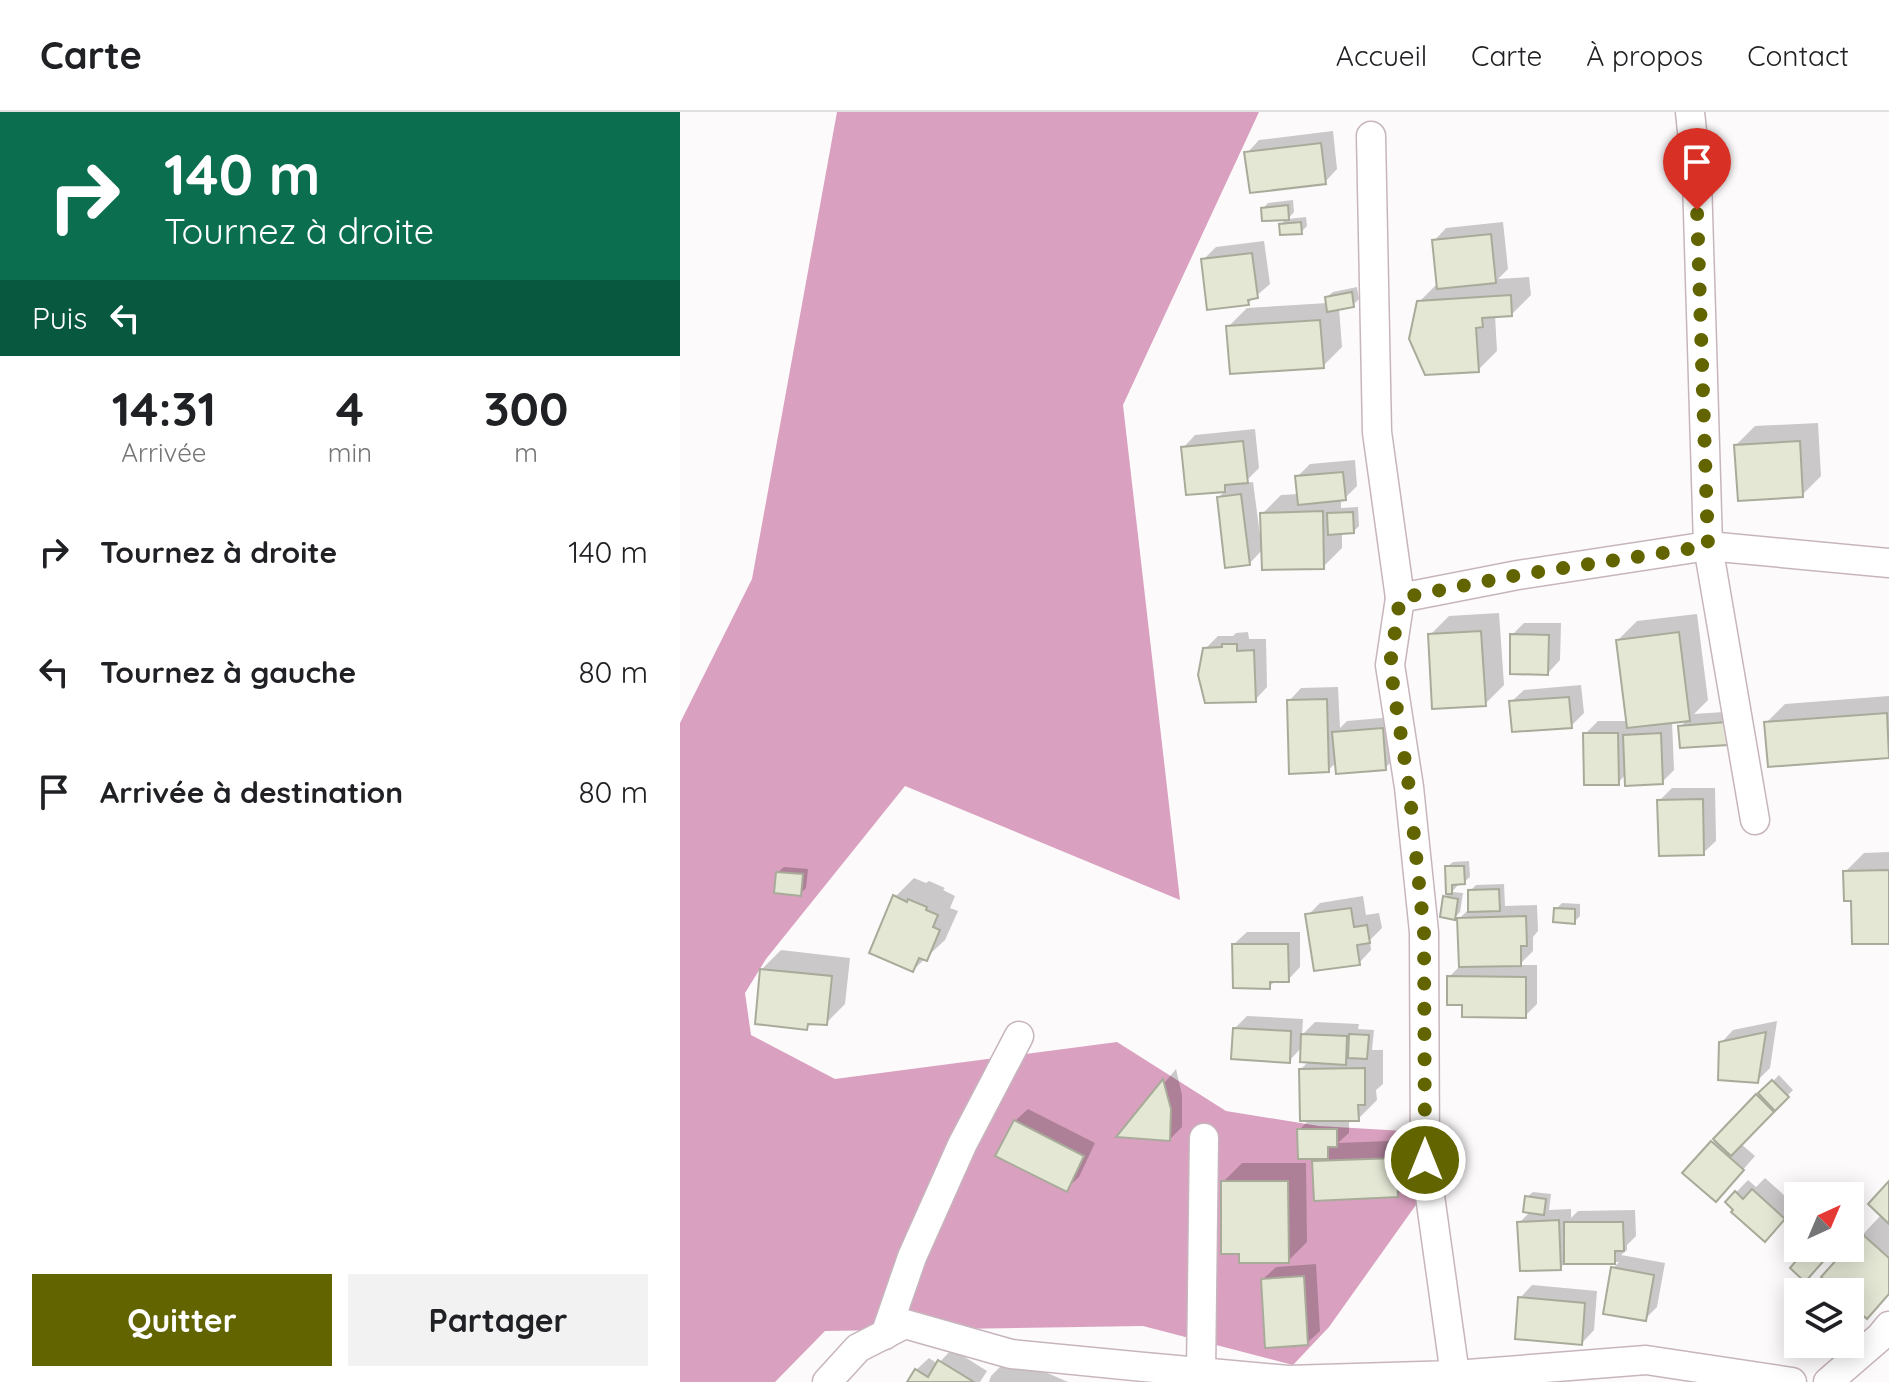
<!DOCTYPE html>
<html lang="fr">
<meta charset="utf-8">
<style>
body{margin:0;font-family:Quicksand,sans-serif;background:#f2f2f2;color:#202124;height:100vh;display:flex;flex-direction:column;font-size:30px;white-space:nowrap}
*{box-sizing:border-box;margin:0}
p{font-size:26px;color:#757577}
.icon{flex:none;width:44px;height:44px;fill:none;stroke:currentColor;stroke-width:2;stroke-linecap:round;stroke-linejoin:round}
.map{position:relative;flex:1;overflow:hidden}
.drawer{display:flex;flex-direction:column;background:#fff;width:680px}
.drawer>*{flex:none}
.guide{background:#0b6e4f;color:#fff;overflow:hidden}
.needle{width:52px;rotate:44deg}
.fabs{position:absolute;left:1104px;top:1070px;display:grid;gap:16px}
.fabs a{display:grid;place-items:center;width:80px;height:80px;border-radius:0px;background:#fff;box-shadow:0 4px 20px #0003;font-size:40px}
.pin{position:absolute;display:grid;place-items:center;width:68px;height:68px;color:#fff;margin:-82px -34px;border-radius:50% 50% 50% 0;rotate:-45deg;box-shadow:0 0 8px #0007}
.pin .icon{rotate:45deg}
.me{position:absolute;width:88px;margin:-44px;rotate:0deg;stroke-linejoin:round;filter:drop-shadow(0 0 6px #0008)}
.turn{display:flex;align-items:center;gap:28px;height:168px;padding:0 32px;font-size:36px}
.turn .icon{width:104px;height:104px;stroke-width:2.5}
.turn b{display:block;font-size:56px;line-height:68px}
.then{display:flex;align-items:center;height:76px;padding:0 32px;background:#0003;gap:16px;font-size:30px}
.eta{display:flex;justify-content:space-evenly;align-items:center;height:136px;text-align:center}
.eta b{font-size:48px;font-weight:700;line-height:56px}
.action{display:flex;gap:16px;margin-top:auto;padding:16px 32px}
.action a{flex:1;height:92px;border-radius:0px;background:#626400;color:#fff;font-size:32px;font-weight:700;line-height:92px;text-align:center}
.action a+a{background:#f2f2f2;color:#202124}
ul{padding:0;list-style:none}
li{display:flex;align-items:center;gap:24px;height:120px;padding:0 32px}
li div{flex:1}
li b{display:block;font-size:30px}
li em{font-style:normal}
header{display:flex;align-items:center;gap:48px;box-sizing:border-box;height:112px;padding:0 40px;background:#fff;border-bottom:2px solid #e0e0e0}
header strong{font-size:38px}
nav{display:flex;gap:44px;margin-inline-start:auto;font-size:28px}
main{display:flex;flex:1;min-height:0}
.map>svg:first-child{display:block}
</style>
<header>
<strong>Carte</strong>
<nav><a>Accueil</a><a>Carte</a><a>À propos</a><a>Contact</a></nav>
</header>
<main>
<section class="drawer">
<div class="guide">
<div class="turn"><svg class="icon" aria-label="right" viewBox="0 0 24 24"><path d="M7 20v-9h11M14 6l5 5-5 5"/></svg><div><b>140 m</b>Tournez à droite</div></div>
<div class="then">Puis<svg class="icon" aria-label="left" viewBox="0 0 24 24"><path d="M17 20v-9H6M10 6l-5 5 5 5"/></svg></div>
</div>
<div class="eta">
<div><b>14:31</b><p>Arrivée</p></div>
<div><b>4</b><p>min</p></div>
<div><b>300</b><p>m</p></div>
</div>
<ul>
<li><svg class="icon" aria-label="right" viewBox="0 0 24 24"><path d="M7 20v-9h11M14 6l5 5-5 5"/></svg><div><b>Tournez à droite</b></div><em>140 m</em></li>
<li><svg class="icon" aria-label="left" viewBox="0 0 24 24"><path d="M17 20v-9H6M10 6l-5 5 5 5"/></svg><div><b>Tournez à gauche</b></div><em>80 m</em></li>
<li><svg class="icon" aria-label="arrive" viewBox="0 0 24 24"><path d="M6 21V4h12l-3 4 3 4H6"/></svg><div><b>Arrivée à destination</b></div><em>80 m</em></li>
</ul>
<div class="action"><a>Quitter</a><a>Partager</a></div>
</section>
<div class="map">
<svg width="1209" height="1270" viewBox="0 0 1209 1270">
<rect width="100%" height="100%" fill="#fdfafb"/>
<polygon fill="#d9a1bf" points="157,0 579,0 443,293 500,788 225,674 86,847 65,881 71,923 155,967 437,930 546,999 639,1014 724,1019 743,1083 649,1215 613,1253 463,1214 145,1219 95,1270 0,1270 0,611 72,467"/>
<g fill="#0003">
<polygon points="653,19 657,57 645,70 567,41 579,28"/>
<polygon points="613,88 614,100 608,107 626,105 627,114 621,120 601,112 608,106 583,96 588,91"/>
<polygon points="823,110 828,157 818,167 849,165 851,183 832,202 815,203 817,239 798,258 739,190 759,170 754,129 766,116"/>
<polygon points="584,129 590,172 568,191 523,148 536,135"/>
<polygon points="677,175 679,187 673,193 659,196 662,235 643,254 548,215 567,196 648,191 647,185 653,180"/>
<polygon points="1138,311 1141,364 1122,383 1056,333 1075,314"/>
<polygon points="575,317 579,356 564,371 573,370 580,423 583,423 582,402 601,383 619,382 617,365 630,352 675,348 677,374 665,386 661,387 661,396 678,395 679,414 673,420 662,420 662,436 643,455 583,437 569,452 539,385 547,377 508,381 503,336 515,323"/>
<polygon points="819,501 824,573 805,592 750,523 769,504"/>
<polygon points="1017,502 1028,588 1014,602 1059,599 1060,619 1000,615 1008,607 992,609 994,658 982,670 946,662 938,671 905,622 918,609 948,609 938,528 957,509"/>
<polygon points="844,511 881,511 880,548 868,561 832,523"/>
<polygon points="568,520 569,527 586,527 587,575 575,588 525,537 538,524 553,524 556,521"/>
<polygon points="901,573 904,601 891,614 831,590 844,578"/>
<polygon points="658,575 660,616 667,609 714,605 718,643 705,656 657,650 648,658 609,589 621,576"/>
<polygon points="1209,584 1209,644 1089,653 1086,611 1105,592"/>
<polygon points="992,676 1035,676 1036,729 1023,741 979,689"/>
<polygon points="1209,740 1209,830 1173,787 1165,760 1184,741"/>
<polygon points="789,749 790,765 784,770 777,771 777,774 772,780 783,781 780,800 774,806 765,785 771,780 767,755 773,750"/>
<polygon points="104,755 128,757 126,776 120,782 98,760"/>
<polygon points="234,766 246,771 249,769 265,776 263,778 275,784 270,796 278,799 265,828 233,858 215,785"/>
<polygon points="824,772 825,794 857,793 858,819 853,825 853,839 839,853 857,853 857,892 845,904 784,892 769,865 781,853 779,807 790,796 790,779 796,773"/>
<polygon points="683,784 686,803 699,801 702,816 690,828 691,838 679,851 628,803 640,791"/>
<polygon points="882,791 900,792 900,804 894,810 876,797"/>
<polygon points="567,820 620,820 620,855 608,868 596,868 589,875 554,832"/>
<polygon points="101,838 170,846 165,892 146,911 132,910 126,916 82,857"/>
<polygon points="567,904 623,907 622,923 635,910 679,912 678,917 694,918 692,938 703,938 703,972 696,978 697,988 678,1007 669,1007 669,1021 658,1031 734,1028 736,1064 717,1083 634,1050 639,1045 619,1018 630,1007 621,957 629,949 622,935 609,949 555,916"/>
<polygon points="1097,909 1090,956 1077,969 1041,931 1053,918"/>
<polygon points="496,957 502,983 502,1015 490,1027 440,1024"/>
<polygon points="1099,963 1113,978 1060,1031 1075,1044 1048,1075 1005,1061 1036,1027"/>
<polygon points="348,997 415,1031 399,1065 386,1077 335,1009"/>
<polygon points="562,1051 626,1051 627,1130 608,1149 543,1070"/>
<polygon points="1085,1066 1116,1094 1097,1115 1056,1098 1047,1090 1068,1068 1076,1075"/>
<polygon points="1209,1072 1209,1181 1170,1189 1170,1180 1160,1180 1143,1165 1202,1102"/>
<polygon points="853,1080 871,1082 869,1098 891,1097 891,1106 898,1099 955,1098 956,1124 947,1133 947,1138 941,1143 985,1151 977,1195 965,1207 933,1156 939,1150 886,1150 880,1156 839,1111 851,1099 847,1085"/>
<polygon points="1170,1102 1178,1108 1170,1117"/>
<polygon points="636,1152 640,1219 627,1231 583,1167 596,1155"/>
<polygon points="852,1173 917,1179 914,1218 902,1231 840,1186"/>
<polygon points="272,1237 307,1259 300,1270 229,1270 236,1258 249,1246 258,1252"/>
<polygon points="330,1245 388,1270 309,1270 311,1264"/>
</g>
<g fill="#e5e7d5" stroke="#a9ab9a" stroke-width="2">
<polygon points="641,31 646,72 570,81 564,40"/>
<polygon points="608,93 609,108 582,109 581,96"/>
<polygon points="621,110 622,122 600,123 599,112"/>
<polygon points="811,122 816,171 757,177 752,128"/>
<polygon points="572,141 578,186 568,188 569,193 527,198 521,147"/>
<polygon points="672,180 674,195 647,200 645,185"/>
<polygon points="831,183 832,204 802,206 803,215 796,216 799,260 745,263 729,227 737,189"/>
<polygon points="640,208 644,256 550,262 546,214"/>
<polygon points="563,329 568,371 545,373 545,380 506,383 501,335"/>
<polygon points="1120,329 1123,385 1058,389 1054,333"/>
<polygon points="663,360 666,388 618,393 615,364"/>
<polygon points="561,382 570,453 545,456 537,385"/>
<polygon points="643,399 644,457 582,458 580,401"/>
<polygon points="673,400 674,421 648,423 647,401"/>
<polygon points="801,519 806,594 752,597 748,522"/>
<polygon points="999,520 1010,609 947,616 936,528"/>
<polygon points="830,522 869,523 868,563 830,562"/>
<polygon points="542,532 557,532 557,539 574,538 576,590 525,591 518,563 523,536 542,535"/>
<polygon points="889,585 892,616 832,620 829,589"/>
<polygon points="647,587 649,660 609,662 607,588"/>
<polygon points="1207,601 1209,646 1088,655 1084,610"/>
<polygon points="1047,610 1048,633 1000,636 998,614"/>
<polygon points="703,616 706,658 656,662 652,620"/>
<polygon points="903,621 938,621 939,673 904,673"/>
<polygon points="981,621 983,672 945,674 943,623"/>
<polygon points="1023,687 1024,743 979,744 977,688"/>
<polygon points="765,754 784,754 785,772 772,773 772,782 766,782"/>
<polygon points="1209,758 1209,832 1172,832 1171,789 1164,789 1163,759"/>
<polygon points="96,760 123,762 121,784 94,781"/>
<polygon points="819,777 820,799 788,800 788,778"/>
<polygon points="213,783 227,790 228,787 247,795 246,798 258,803 253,815 260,818 247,849 239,846 233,860 189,841"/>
<polygon points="763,784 778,787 775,808 760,805"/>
<polygon points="671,796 674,815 687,813 690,831 677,833 680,853 634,859 625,802"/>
<polygon points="874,796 895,797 895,812 873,810"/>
<polygon points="846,804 847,834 841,834 841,854 779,855 777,806"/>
<polygon points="552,832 608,832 609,870 590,870 590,877 553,876"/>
<polygon points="80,857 152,864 147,913 128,912 127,918 75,912"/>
<polygon points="767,864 846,865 846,906 782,905 782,893 767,893"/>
<polygon points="553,916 611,919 610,951 551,947"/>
<polygon points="1086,920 1078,971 1038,968 1039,930"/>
<polygon points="621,922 667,924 666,953 620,950"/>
<polygon points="669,922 689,923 687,947 668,946"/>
<polygon points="685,956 685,993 678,993 679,1009 620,1009 619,957"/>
<polygon points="483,967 491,997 490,1029 436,1025"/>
<polygon points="1092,968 1109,985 1095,999 1078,981"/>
<polygon points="1076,982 1094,1000 1051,1044 1033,1027"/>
<polygon points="334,1008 404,1044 387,1080 315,1044"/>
<polygon points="617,1017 657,1017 657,1035 648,1035 648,1047 618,1047"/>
<polygon points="1031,1029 1064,1058 1036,1090 1002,1061"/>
<polygon points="716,1046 718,1085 634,1089 632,1049"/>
<polygon points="541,1069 608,1069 609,1151 559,1151 559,1142 541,1142"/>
<polygon points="1209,1069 1209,1112 1188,1092"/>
<polygon points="1072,1077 1105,1107 1085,1130 1051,1100 1053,1098 1045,1090 1055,1079 1063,1087"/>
<polygon points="845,1084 866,1087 864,1103 843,1100"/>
<polygon points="879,1108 881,1158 840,1159 837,1110"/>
<polygon points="884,1110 943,1110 944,1139 935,1139 935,1152 884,1152"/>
<polygon points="1181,1121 1209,1146 1209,1182 1187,1207 1170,1192 1170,1180 1157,1180 1141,1165 1167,1136 1170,1136 1170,1133"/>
<polygon points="1127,1136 1155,1136 1125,1170 1110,1156"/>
<polygon points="931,1155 974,1163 966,1209 923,1202"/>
<polygon points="624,1164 628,1233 585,1236 581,1167"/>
<polygon points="838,1185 905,1191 902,1233 835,1227"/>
<polygon points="258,1248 294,1270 227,1270 235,1257 248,1265"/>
</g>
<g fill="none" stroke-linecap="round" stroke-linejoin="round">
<defs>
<g id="street">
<polyline points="1010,0 1017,67 1028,434 1075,708"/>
<polyline points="691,24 697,320 720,486"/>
<polyline points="205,1223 232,1145 282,1033 339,924"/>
<polyline points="521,1260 524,1026"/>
<polyline points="147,1270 178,1236 225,1212 331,1242 464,1255 608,1268 775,1263 745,1048 744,820 729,675 710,553 720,486 838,463 1028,434 1209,451"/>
<polyline points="775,1270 775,1263 966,1248 1112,1270"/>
<polyline points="1148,1270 1200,1225 1209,1214"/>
</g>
</defs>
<use href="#street" stroke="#c7b5be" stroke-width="31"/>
<use href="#street" stroke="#fff" stroke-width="28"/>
</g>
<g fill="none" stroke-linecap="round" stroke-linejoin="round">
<polyline stroke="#626400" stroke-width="14" stroke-dasharray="0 25.2" points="745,1048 744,820 729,675 710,553 720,486 838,463 1028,434 1017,98"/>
</g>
</svg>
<div class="fabs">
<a><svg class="needle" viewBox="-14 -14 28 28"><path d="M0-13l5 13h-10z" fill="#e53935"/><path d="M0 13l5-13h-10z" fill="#757577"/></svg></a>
<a><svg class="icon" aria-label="layers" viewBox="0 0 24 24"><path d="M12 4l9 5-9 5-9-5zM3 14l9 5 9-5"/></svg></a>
</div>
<div class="pin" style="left:1017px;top:98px;background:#d93025"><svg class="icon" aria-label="arrive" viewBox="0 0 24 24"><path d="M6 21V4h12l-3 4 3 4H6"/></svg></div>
<svg class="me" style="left:745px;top:1048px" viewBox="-20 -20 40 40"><circle r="17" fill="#626400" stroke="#fff" stroke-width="3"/><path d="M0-11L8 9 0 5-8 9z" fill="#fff"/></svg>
</div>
</main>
